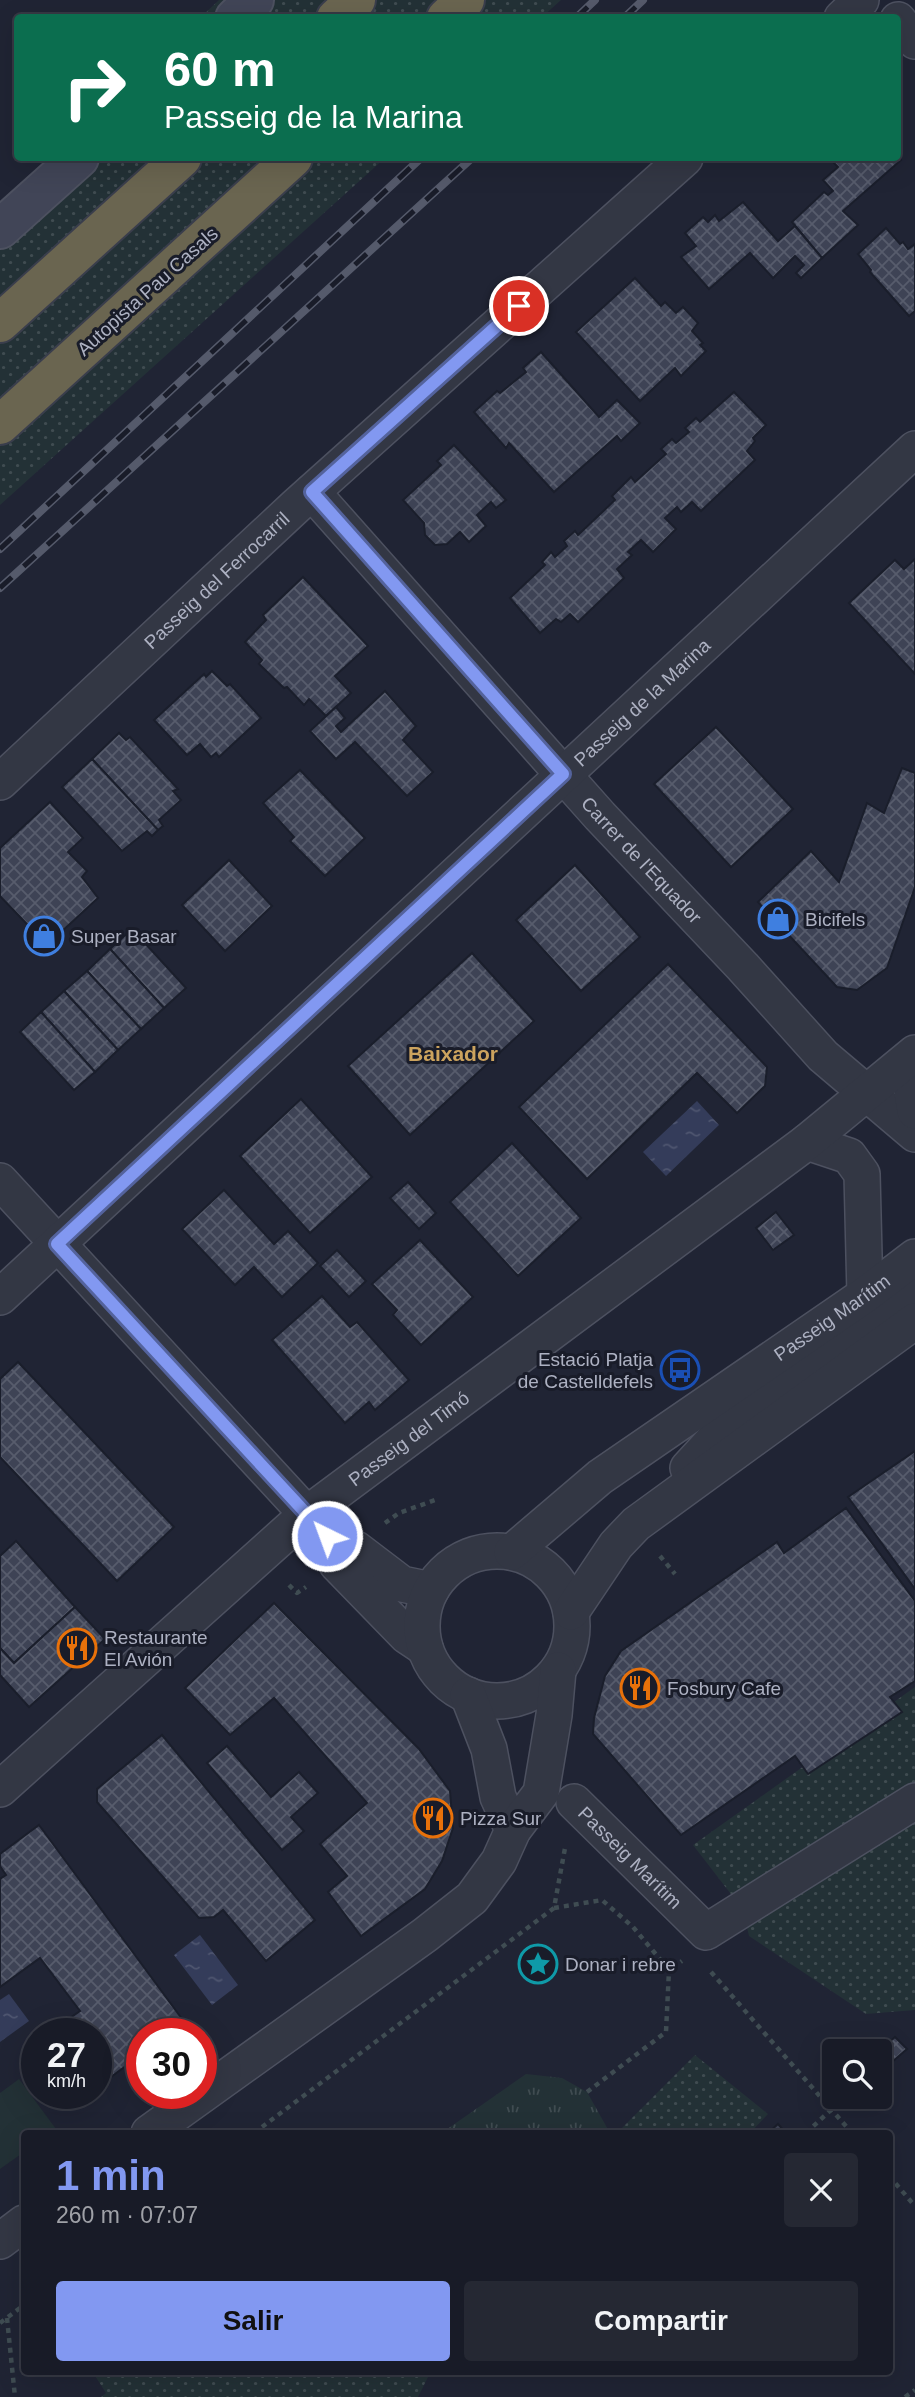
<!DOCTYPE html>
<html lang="es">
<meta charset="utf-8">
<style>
body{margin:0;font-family:Helvetica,sans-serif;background:#252833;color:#f1f3f6;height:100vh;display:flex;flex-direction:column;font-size:26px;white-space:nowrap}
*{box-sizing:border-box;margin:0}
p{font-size:23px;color:#9fa1a7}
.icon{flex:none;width:38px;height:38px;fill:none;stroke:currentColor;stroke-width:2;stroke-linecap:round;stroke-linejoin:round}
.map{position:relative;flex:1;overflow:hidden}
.details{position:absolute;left:21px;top:2130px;width:872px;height:245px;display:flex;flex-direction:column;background:#181b27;border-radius:7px;box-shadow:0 7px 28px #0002,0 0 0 2px #363944}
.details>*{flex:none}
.banner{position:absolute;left:14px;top:14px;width:887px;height:147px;border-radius:7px;box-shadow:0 7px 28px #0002,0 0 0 2px #363944;background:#0b6e4f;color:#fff;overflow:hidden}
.controls{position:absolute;left:822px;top:2039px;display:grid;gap:14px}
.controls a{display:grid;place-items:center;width:70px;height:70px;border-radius:7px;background:#181b27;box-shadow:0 7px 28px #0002,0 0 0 2px #363944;font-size:35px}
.speed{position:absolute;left:21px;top:2018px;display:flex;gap:14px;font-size:35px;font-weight:700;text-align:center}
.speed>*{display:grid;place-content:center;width:91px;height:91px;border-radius:50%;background:#181b27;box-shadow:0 7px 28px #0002,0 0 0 2px #363944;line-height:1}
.speed small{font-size:18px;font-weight:400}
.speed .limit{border:10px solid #d22;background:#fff;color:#111}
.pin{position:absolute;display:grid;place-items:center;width:60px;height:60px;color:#fff;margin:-30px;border:4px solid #fff;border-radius:50%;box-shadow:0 2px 7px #0007}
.me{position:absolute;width:77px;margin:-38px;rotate:318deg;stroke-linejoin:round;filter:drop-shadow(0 0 5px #0008)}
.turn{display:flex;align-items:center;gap:24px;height:147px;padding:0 35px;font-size:32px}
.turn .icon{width:91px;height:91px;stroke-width:2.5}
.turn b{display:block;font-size:49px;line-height:60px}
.round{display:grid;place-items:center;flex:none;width:74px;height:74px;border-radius:7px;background:#252833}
.summary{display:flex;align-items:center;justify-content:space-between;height:119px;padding:0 35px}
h1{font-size:42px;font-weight:800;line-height:52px;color:#8298f1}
.action{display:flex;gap:14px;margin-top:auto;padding:14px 35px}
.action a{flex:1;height:80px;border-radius:7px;background:#8298f1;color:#111;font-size:28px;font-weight:800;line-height:80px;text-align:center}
.action a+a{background:#252833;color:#f1f3f6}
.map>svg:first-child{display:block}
</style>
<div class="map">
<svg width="915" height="2397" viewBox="0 0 915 2397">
<defs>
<pattern id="grass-dots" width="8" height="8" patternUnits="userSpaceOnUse" patternTransform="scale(1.75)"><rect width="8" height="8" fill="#233136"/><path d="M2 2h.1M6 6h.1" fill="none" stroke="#404c51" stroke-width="1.8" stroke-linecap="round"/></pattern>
<pattern id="park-tufts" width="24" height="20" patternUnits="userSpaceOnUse" patternTransform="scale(1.75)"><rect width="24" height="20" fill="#233136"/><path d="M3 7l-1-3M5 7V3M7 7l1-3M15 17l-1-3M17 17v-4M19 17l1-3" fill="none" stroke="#404c51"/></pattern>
<pattern id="water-ripples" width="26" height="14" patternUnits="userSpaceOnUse" patternTransform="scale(1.75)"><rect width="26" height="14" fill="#343c5a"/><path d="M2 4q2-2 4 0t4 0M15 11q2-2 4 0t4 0" fill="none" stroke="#4f5670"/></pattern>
<pattern id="building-cross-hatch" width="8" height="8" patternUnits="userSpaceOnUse" patternTransform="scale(1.75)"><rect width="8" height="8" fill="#3e4355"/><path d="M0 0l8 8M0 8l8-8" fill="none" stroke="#575c6c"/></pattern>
</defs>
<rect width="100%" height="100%" fill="#202434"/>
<g fill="url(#grass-dots)">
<polygon points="219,0 561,0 541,18 200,18"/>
<polygon points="51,158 385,158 0,505 0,205"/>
<polygon points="915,1687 915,1784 734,1898 693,1845"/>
<polygon points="915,1815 915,2010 866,2014 749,1936 746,1923"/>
<polygon points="695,2055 768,2114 750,2133 617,2133"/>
<polygon points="92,2371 431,2371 418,2397 101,2397 106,2393"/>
</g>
<polygon fill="url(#park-tufts)" points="526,2074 562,2078 587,2092 610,2133 444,2133 443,2132"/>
<polygon fill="#233136" points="19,2079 56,2129 50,2133 24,2133 24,2152 0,2169 0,2093"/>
<g fill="url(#water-ripples)">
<polygon points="697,1101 719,1125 666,1176 643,1152"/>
<polygon points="200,1935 238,1985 212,2005 174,1955"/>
<polygon points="9,1994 29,2021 0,2042 0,2000"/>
</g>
<g fill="url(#building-cross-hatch)" stroke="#1a1e2b" stroke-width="2">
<polygon points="898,156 901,160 843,211 858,225 822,258 792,222 824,192 828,195 833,191 823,180 838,167 829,158"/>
<polygon points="743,202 778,241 795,226 822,258 801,278 796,273 804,265 795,256 773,278 750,253 709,289 681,257 696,246 685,233 703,217 708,222 715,215 719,221"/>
<polygon points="886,228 900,244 903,242 908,249 915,244 915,311 909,316 870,272 871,270 858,254"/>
<polygon points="635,278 661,306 665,302 676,313 683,307 698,323 692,331 703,343 700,345 706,351 681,376 675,368 640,401 576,332"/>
<polygon points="541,352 599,417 617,400 640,423 621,441 617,436 554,492 509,443 506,448 474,412 497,391 500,393 526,372 523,368"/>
<polygon points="734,392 766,425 753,438 755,441 747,451 755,460 701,511 692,502 681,512 677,507 665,518 676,529 653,552 641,540 628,552 632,555 617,569 624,578 578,622 570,614 561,622 556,619 540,633 510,598 545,565 542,562 551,552 555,557 567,546 564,541 575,531 578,535 615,500 612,496 631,477 635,482 666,454 661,449 672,439 676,443 689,432 685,428 696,418 700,422"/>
<polygon points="454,445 506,500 496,508 491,502 477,515 486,526 469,542 460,532 447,544 435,545 425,535 424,523 403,500 441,465 437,461"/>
<polygon points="915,559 915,674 849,603 895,560 904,569"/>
<polygon points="303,577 368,646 335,676 351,693 326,716 309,699 304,705 287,687 284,688 259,664 262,660 245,642 266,620 263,615"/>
<polygon points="212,671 227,686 230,684 261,718 219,757 216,753 211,757 200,744 187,755 154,720 204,674 206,677"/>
<polygon points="385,691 416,726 403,740 433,772 407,796 355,742 336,759 310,731 336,707 345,718 336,726 341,732"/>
<polygon points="716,727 793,809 731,867 654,784"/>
<polygon points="119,733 126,740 130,737 178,789 173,791 181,800 159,820 163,826 158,830 92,759"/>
<polygon points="92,759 158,830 152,836 147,831 122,851 62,787"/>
<polygon points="902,768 915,773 915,887 887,968 857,990 837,987 758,902 811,851 839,882 867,803 884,813"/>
<polygon points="300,770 365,838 325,876 290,841 294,837 263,803"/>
<polygon points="50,802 83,838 68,852 87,871 82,877 98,898 47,945 0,896 0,848"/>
<polygon points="229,860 272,906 225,951 182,905"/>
<polygon points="575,865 640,937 581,991 516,920"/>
<polygon points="132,929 186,988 164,1008 110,949"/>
<polygon points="110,949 164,1008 141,1029 87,971"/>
<polygon points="472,953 534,1021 410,1135 348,1066"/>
<polygon points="668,964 767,1067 765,1086 737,1113 697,1073 587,1179 519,1107"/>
<polygon points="87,971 141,1029 118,1050 64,991"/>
<polygon points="64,991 118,1050 95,1072 41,1012"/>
<polygon points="41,1012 95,1072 74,1090 20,1032"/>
<polygon points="301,1099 372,1177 310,1233 240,1156"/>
<polygon points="512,1143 581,1218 518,1276 450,1202"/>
<polygon points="408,1182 436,1213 419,1229 390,1198"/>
<polygon points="224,1190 274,1244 288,1231 318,1263 282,1297 254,1267 235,1285 182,1229"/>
<polygon points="776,1212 794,1235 773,1250 756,1228"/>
<polygon points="420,1240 473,1297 421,1345 393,1315 397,1310 372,1284"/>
<polygon points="337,1250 366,1281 349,1297 320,1266"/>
<polygon points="322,1296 350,1327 357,1322 409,1380 375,1410 369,1402 345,1423 272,1340"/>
<polygon points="18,1362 174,1527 117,1581 0,1457 0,1379"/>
<polygon points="915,1451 915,1589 848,1497"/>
<polygon points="846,1508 915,1601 915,1681 890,1697 902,1712 808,1774 795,1756 681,1835 593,1734 594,1718 605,1676 621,1651 777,1542 784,1553"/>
<polygon points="16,1541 75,1607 14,1663 0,1648 0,1556"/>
<polygon points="274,1603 419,1749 450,1791 453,1828 442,1861 425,1889 361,1936 328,1892 347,1876 320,1844 367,1803 274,1698 230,1735 185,1688"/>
<polygon points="75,1607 105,1639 29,1707 0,1675 0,1648 14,1663"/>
<polygon points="162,1735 315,1920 266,1961 223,1910 214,1917 199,1918 97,1802 97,1789"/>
<polygon points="227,1746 271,1797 299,1772 318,1793 291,1817 304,1831 282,1850 207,1763"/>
<polygon points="39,1825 185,2023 170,2034 142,2034 142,2054 96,2088 96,2034 53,2034 51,2031 80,2011 40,1958 0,1987 0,1879 6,1875 0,1866 0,1854"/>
<polygon points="895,2037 907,2049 892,2062 881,2049"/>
<polygon points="778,2124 786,2133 768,2133"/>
</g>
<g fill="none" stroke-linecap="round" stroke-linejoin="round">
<defs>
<g id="street">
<polyline points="842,18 861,0"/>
<polyline points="898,20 915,41"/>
<path id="s1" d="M312 492 600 816 743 967 823 1056 915 1134"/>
<path id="s2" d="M0 782 296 506 685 158"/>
<polyline points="915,1057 912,1093 915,1111"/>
<polyline points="807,1142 849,1156 862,1174 865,1295"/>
<polyline points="0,1181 327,1536 356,1549 402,1584 431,1590"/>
<path id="s3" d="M0 1297 915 449"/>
<polyline points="688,1468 732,1420 915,1289"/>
<polyline points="327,1536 337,1564 407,1636 425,1648"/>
<circle cx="497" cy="1626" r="75"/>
<path id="s4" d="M512 1552 600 1477 865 1295 915 1257"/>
<polyline points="571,1612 616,1545 636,1524 915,1321"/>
<polyline points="468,1695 489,1749 498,1797 513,1830"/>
<path id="s5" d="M0 1789 307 1514 807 1142 915 1053"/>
<path id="s6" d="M574 1802 706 1932 915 1801"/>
<polyline points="149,2133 425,1935 472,1898 499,1861 513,1830 541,1793 554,1715 558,1670"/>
<polyline points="0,2241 24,2223"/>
</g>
<g id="secondary">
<polyline points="235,18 254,0"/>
<polyline points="0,229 79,158"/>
</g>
<g id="highway">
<polyline points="336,18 356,0"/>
<polyline points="446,18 465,0"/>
<polyline points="0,323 182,158"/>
<polyline points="0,425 293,158"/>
</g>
</defs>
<use href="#street" stroke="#4d5160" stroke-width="38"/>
<use href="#secondary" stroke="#4d5160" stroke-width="42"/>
<use href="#highway" stroke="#3a3e4c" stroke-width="42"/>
<g stroke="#3f4c52" stroke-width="4.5" stroke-dasharray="5 5" stroke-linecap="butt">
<polyline points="385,1523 399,1513 438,1499"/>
<polyline points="660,1556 675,1574"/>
<polyline points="289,1585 297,1593 306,1587"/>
<polyline points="554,1908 602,1900 633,1927 669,1970 682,1961"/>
<polyline points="711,1972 852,2133"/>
<polyline points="880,2064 881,2063"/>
<polyline points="587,2092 666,2032 669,1970"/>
<polyline points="254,2133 554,1908 565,1848"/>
<polyline points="806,2133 846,2096"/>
<polyline points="889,2176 915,2206"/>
<polyline points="7,2318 15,2397"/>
<polyline points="0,2323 24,2305"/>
<polyline points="905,2397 915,2390"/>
</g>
<use href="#street" stroke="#333744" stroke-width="35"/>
<use href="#secondary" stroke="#414557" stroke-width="38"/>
<use href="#highway" stroke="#6a6550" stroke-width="38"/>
<defs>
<g id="rail">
<polyline points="576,18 595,0"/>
<polyline points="624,18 643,0"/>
<polyline points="0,549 421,158"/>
<polyline points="0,588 472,158"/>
</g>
</defs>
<use href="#rail" stroke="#555a6b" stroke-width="8"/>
<use href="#rail" stroke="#191c29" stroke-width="5" stroke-dasharray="16" stroke-linecap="butt"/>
</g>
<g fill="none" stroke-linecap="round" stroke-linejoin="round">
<defs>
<polyline id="route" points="327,1536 57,1244 563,774 312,492 519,306"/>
</defs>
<use href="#route" stroke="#54639d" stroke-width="18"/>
<use href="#route" stroke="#8298f1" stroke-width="12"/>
</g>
<defs>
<symbol id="shop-ring" viewBox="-11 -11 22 22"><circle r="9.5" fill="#191c29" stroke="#3f7fe0" stroke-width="1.5"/><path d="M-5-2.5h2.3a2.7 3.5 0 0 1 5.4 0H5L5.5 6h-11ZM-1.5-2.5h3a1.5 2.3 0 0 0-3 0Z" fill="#3f7fe0"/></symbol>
<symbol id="bus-ring" viewBox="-11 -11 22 22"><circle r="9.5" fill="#191c29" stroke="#1a4fb4" stroke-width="1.5"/><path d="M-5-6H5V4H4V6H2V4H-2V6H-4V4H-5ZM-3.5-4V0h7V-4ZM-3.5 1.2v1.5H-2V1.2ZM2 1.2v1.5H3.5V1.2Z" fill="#1a4fb4"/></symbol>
<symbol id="restaurant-ring" viewBox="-11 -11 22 22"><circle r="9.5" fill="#191c29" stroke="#e8710a" stroke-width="1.5"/><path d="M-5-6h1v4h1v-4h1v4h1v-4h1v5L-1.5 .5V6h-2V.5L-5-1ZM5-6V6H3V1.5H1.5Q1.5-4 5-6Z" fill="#e8710a"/></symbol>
<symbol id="sight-ring" viewBox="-11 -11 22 22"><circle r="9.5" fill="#191c29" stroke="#0f9aa8" stroke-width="1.5"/><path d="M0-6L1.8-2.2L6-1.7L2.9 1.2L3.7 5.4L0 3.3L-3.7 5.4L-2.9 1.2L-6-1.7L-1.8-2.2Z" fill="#0f9aa8"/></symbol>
</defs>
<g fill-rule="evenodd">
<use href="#shop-ring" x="756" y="897" width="44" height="44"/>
<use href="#shop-ring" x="22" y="914" width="44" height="44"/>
<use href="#bus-ring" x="658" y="1348" width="44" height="44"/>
<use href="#restaurant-ring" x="55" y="1626" width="44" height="44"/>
<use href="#restaurant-ring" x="618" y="1666" width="44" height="44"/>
<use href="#restaurant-ring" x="411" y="1796" width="44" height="44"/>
<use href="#sight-ring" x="516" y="1942" width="44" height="44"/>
</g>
<g text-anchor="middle" stroke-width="6" stroke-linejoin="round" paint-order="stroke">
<g font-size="19" fill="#adb1c2" stroke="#191c29">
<text transform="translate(147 291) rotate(-42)" y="7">Autopista Pau Casals</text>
<text dy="7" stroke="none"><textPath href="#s2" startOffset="296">Passeig del Ferrocarril</textPath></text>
<text dy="7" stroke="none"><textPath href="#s3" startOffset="875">Passeig de la Marina</textPath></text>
<text dy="7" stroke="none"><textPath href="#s1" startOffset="494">Carrer de l'Equador</textPath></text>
<text dy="7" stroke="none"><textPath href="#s4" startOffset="397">Passeig Marítim</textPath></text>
<text dy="7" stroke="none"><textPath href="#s5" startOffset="539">Passeig del Timó</textPath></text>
<text dy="7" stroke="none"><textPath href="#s6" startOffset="79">Passeig Marítim</textPath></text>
</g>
<g font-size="19" fill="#adb1c2" stroke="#191c29" text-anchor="start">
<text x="805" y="926">Bicifels</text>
<text x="71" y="943">Super Basar</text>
<text x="653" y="1366" text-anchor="end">Estació Platja<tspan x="653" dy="22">de Castelldefels</tspan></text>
<text x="104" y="1644">Restaurante<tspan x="104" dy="22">El Avión</tspan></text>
<text x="667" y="1695">Fosbury Cafe</text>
<text x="460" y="1825">Pizza Sur</text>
<text x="565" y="1971">Donar i rebre</text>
</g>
<g font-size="21" font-weight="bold" fill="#cca35e" stroke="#191c29">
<text x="453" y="1061">Baixador</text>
</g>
</g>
</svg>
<div class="controls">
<a><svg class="icon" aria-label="search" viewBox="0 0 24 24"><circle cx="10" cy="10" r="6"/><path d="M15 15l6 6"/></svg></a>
</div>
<div class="speed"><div>27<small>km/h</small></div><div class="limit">30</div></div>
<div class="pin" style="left:519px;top:306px;background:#d93025"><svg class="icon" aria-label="arrive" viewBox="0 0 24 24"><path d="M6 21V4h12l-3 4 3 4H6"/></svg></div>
<svg class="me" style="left:327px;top:1536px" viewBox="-20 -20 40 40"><circle r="17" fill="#8298f1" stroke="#fff" stroke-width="3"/><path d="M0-11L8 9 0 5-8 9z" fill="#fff"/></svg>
<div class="banner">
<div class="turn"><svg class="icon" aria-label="right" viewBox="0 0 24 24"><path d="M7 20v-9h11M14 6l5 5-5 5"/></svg><div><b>60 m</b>Passeig de la Marina</div></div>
</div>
<section class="details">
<div class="summary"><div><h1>1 min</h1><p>260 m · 07:07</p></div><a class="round"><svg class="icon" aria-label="close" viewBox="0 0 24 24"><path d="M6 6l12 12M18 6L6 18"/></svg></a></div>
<div class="action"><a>Salir</a><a>Compartir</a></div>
</section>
</div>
